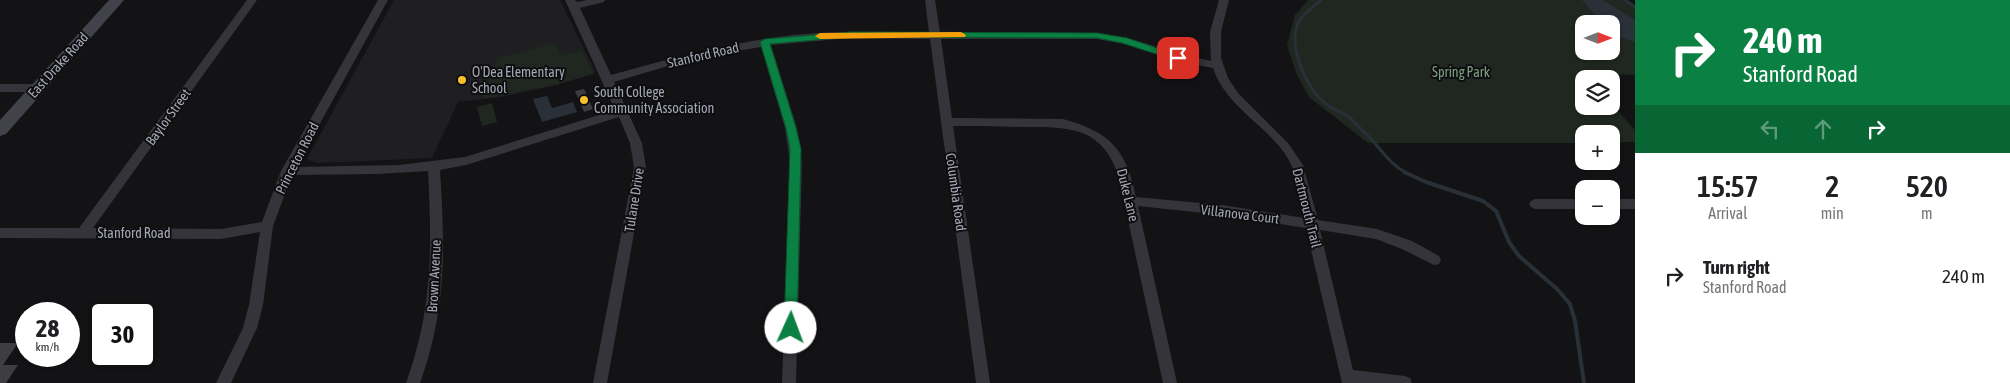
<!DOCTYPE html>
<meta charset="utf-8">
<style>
body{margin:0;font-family:"Asap Condensed",sans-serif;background:#f6f6f6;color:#202124;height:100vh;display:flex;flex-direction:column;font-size:19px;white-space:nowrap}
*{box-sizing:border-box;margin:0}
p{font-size:16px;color:#757577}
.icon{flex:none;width:28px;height:28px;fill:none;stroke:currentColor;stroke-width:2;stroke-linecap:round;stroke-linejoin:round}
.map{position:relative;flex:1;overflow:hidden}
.panel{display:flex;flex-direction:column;background:#fff;width:375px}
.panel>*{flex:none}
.guide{background:#0b8043;color:#fff;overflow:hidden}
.needle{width:32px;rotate:90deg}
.tools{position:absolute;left:1575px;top:15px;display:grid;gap:10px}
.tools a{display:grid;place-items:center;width:45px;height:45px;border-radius:10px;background:#fff;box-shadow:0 1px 4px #0004;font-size:25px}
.speed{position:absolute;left:15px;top:302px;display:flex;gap:10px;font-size:25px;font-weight:700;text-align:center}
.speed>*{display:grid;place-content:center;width:65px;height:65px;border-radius:50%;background:#fff;box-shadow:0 1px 4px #0004;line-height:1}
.speed small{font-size:12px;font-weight:400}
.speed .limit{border:2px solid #111;border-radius:8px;background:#fff;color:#111}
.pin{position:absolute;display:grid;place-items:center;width:42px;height:42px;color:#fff;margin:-21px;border-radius:10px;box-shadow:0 2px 8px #0006}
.me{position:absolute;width:55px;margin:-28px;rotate:2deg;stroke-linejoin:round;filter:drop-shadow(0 0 4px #0008)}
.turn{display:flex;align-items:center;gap:18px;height:105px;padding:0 25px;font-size:22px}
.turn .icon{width:65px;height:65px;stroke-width:2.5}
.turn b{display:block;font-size:35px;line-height:42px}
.lanes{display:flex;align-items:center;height:48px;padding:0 25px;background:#0003;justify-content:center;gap:25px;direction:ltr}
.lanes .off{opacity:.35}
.eta{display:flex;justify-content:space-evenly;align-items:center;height:85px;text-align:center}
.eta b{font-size:30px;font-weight:600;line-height:35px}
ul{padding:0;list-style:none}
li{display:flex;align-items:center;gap:15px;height:75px;padding:0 25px}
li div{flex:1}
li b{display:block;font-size:19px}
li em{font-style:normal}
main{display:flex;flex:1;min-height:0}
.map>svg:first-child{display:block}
</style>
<main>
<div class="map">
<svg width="1635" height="383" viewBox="0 0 1635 383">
<rect width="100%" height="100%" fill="#131315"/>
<polygon fill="#1f1f22" points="394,0 560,0 596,73 555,85 501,97 458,102 432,158 318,163 311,161 307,159"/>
<g fill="#1f2720" fill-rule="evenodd">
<path d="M1308 0H1624L1635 7V75L1586 74 1589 79H1584V106H1611V103L1635 130V142H1611V134H1584V143H1368L1309 97 1297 75 1287 45 1295 15ZM1584 24H1611V51H1584Z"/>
<polygon points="555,43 560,56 582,50 593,74 555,85 483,99 498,58"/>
<polygon points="492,103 497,122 482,126 477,107"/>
</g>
<g fill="#293038">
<polygon points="1582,0 1603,0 1635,20 1635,42 1616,36 1611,32 1611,24 1603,24"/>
<polygon points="547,96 552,108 573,102 577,112 542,122 533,99"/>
</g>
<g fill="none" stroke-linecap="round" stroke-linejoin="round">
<g stroke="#293038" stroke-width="3">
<path d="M1321 0C1315 6 1303 14 1299 21 1287 45 1306 89 1326 104 1332 109 1340 111 1346 115 1352 119 1358 126 1363 131 1378 144 1388 164 1407 173"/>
<polyline points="1625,0 1635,7"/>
</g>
<polyline stroke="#293038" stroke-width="4" points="1404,172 1426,182 1483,201 1496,211 1509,242 1519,256 1557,289 1570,304 1575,321 1584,383"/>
</g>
<g fill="#3d3d42">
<polygon points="584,89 593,109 584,112 575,91"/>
<polygon points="0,343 18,343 3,365 18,365 6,383 0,383"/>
</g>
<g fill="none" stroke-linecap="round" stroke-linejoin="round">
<g fill="#34343a" fill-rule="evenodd">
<path d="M247 0H257L93 228 221 229 262 222 281 171 378 0H388L296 167 399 165 465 157 615 110 565 0H575L577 2 587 0H605L604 2 580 8 611 75C669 59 725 44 785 36 832 30 881 32 929 32L925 0H935L940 32 1097 33 1127 38 1188 56 1211 61 1210 32 1219 0H1229L1221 32V58L1228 78 1238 93 1288 143 1303 165 1318 220 1377 229 1412 241 1439 256 1441 260 1439 264 1434 265 1402 249 1376 239 1320 230 1353 370 1405 376 1410 378 1412 383H1342L1306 228 1222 215 1138 206 1177 383H1163L1119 178C1103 125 1067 127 1020 127 997 126 975 126 953 126L990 383H976L930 39 851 38 771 45 797 128 802 162 796 383H782L790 162 785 128 761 47 695 58 614 82 642 143 646 167 607 383H593L634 167 630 143 619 117 466 165 440 170C445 248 447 308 420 383H406C433 308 432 249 428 171L377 174 292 175 273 226 263 305 257 328 231 383H216L243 328 249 305 260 232 221 239 0 238V228H79ZM941 39H1097L1125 44 1182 62 1213 68C1227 111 1278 130 1293 169 1299 184 1301 202 1304 218L1222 205 1136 197C1126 149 1110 132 1063 119L952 118Z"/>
<polygon points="0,84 38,84 44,88 38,92 0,92"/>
<polygon points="1535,199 1584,199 1584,209 1535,209 1531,207 1529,204 1531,201"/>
<rect x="1611" y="199" width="24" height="10"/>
</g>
<polygon fill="#42434a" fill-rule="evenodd" points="109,0 124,0 6,134 0,136 0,120"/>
</g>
<polygon fill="#0b8043" stroke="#07532c" points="851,32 1097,33 1127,38 1181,56 1183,58 1178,61 1122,43 1097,38 851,37 770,44 796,128 801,149 797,328 795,332 791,333 786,332 784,328 790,149 786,128 760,42 765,39"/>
<polygon fill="#f59e0b" points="961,32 966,35 965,37 820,39 815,36 820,33"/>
<g fill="#f5c02b" stroke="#0e0e10" stroke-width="2">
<circle cx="462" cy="80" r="5"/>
<circle cx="584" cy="100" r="5"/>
</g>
<g text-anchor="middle" stroke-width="4" stroke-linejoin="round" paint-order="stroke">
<g font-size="14" fill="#a4a8b5" stroke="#0e0e10">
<text transform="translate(703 55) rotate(-13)" y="5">Stanford Road</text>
<text transform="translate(58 65) rotate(-48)" y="5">East Drake Road</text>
<text transform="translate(168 117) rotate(-54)" y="5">Baylor Street</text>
<text transform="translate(297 158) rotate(-63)" y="5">Princeton Road</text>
<text transform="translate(956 192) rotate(82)" y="5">Columbia Road</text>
<text transform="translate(1128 195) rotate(76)" y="5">Duke Lane</text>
<text transform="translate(634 200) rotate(-81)" y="5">Tulane Drive</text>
<text transform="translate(1307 208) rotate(76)" y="5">Dartmouth Trail</text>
<text transform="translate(1240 214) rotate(7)" y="5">Villanova Court</text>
<text x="134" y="238">Stanford Road</text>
<text transform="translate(434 276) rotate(-87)" y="5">Brown Avenue</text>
</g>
<g font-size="14" fill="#a4a8b5" stroke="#0e0e10" text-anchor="start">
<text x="472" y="77">O'Dea Elementary<tspan x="472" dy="16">School</tspan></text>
<text x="594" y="97">South College<tspan x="594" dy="16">Community Association</tspan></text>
</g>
<g font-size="14" fill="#7ba180" stroke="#0e0e10">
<text x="1461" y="77">Spring Park</text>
</g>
</g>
</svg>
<div class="tools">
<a><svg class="needle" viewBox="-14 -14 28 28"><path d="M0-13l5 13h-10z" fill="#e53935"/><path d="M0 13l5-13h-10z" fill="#757577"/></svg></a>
<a><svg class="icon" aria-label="layers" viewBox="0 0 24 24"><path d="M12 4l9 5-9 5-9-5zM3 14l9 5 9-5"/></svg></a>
<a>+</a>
<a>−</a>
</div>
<div class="speed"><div>28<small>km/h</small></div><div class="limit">30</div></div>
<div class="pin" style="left:1178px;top:58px;background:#d93025"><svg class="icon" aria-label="arrive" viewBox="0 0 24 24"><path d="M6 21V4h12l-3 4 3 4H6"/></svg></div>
<svg class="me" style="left:791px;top:328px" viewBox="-20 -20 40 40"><circle r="19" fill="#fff"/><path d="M0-13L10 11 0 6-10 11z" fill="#0b8043"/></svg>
</div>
<section class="panel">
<div class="guide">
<div class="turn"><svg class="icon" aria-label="right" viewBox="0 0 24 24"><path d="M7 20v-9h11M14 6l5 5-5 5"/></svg><div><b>240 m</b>Stanford Road</div></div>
<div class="lanes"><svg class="icon off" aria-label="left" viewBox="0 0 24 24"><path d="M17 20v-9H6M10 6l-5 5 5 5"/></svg><svg class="icon off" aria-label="ahead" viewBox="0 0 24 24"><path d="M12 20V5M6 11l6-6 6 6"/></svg><svg class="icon" aria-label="right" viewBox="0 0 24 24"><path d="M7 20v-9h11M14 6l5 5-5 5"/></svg></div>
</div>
<div class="eta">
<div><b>15:57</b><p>Arrival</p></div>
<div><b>2</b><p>min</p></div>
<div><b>520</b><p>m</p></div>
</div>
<ul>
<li><svg class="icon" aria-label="right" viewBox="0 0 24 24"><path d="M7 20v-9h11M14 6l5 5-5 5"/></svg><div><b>Turn right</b><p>Stanford Road</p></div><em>240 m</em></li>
</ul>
</section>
</main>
